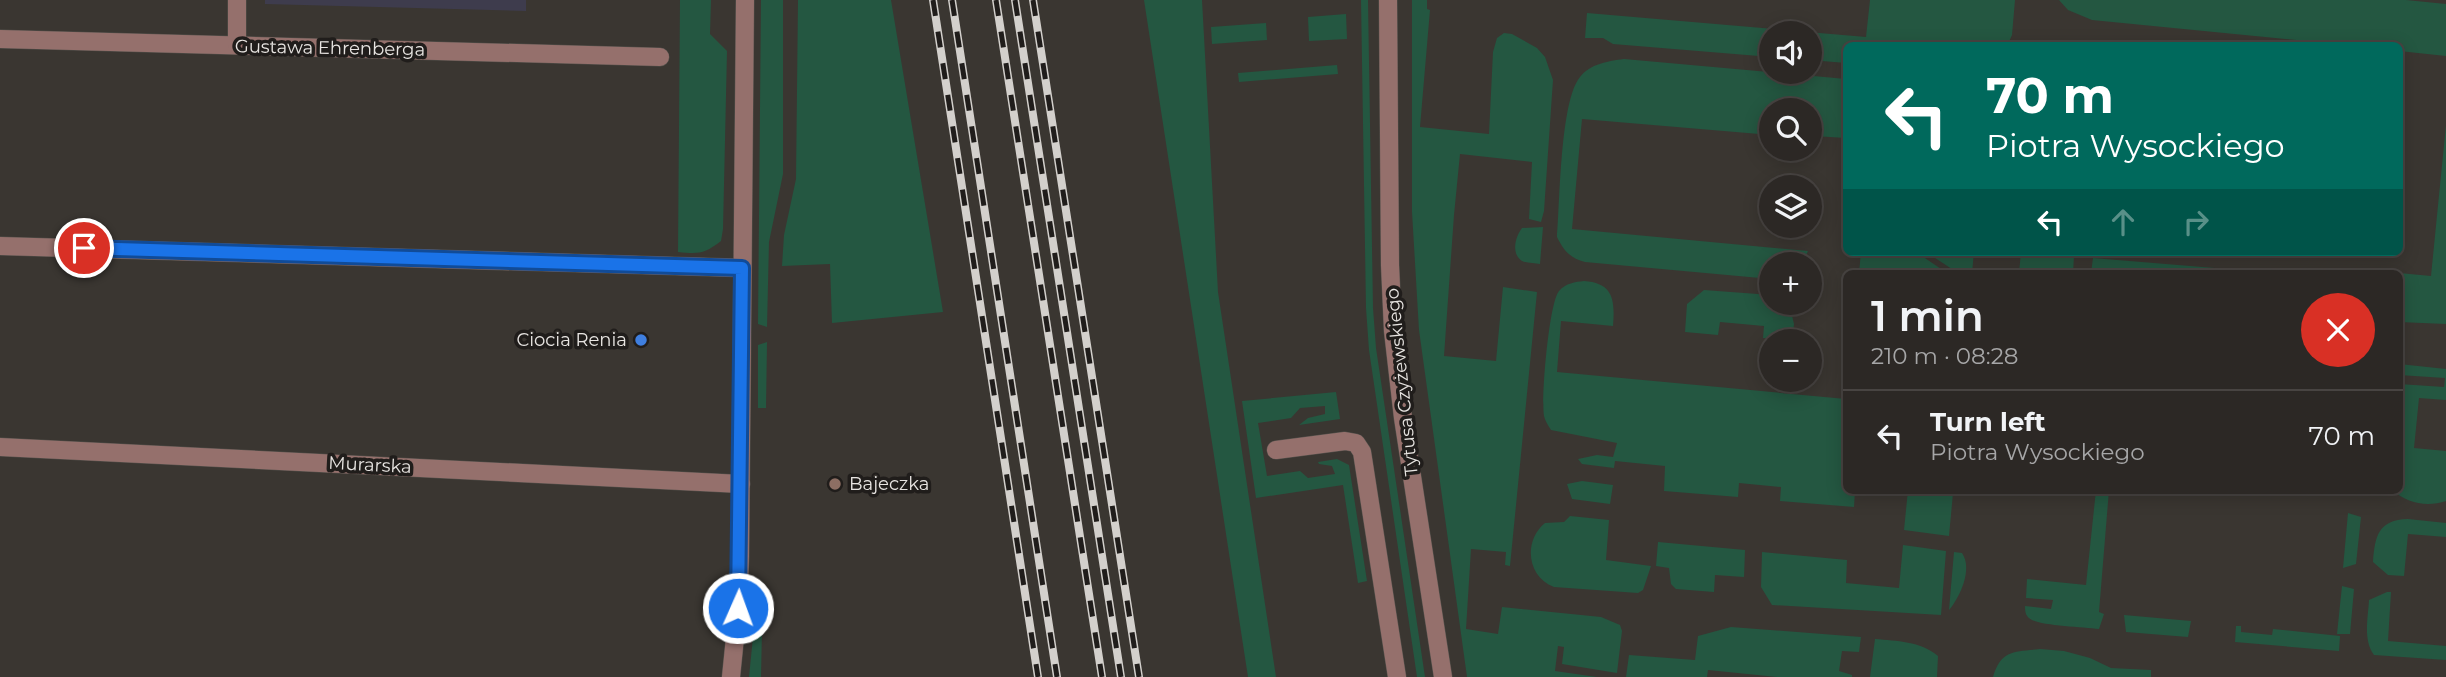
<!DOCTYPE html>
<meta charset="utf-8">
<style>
body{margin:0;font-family:Montserrat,sans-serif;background:#383432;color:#f1f3f6;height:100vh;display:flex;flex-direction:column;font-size:26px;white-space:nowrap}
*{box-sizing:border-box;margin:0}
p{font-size:23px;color:#a6a6a7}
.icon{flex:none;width:38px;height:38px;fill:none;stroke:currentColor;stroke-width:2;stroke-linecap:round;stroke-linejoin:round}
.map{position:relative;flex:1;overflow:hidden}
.panel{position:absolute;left:1843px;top:270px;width:560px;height:224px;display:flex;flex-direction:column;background:#2c2825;border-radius:10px;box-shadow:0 4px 18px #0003,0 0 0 2px #484442}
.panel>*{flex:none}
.top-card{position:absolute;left:1843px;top:42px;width:560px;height:214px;border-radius:10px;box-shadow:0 4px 18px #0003,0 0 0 2px #484442;background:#00695c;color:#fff;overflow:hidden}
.controls{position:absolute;left:1759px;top:21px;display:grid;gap:14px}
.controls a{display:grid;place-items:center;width:63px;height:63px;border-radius:50%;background:#2c2825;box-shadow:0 4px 18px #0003,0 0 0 2px #484442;font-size:35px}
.pin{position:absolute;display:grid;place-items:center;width:60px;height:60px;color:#fff;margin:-30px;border:4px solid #fff;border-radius:50%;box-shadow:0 2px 7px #0007}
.me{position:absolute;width:77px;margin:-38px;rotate:2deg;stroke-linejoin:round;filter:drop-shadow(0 0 5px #0008)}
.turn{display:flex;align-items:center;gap:24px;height:147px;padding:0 28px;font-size:32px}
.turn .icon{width:91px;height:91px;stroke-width:2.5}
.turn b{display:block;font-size:49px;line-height:60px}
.lanes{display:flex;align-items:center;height:66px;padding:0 28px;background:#0003;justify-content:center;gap:35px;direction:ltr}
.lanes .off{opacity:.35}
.round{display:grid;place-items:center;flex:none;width:74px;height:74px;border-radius:37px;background:#383432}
.summary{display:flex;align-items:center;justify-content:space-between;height:119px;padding:0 28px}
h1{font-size:42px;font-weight:600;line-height:52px}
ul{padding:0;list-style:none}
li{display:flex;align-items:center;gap:21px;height:91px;padding:0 28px;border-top:2px solid #484442}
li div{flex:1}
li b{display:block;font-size:26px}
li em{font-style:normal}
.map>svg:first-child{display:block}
</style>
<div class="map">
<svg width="2446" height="677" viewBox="0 0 2446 677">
<rect width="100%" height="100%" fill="#3a3631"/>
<polygon fill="#3e3c4d" points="265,0 526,0 526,11 265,4"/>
<g fill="#245741">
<path d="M680 0H711L710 34 727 51 723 229 721 241C704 254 699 254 678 252Z"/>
<polygon points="761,0 783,0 783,174 769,242 767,327 758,324"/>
<polygon points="798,0 891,0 943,312 832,323 830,264 782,266 784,235 796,179"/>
<polygon points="1144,0 1202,0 1218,292 1276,677 1248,677"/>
<polygon points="1361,0 1368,0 1373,308 1376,348 1425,677 1417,677 1369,350 1366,308"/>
<polygon points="1412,0 1427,0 1427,9 1430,10 1420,127 1489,134 1493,52 1497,38 1504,33 1512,34 1537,48 1545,57 1553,80 1544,211 1541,222 1529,219 1532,162 1460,154 1454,215 1444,356 1496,361 1503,287 1537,292 1510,566 1505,565 1506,552 1471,549 1466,629 1498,634 1502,607 1601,617 1620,625 1622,631 1617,673 1562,664 1564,647 1558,646 1555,671 1597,677 1467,677 1419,330 1412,212"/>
<polygon points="1870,0 2015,0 2012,35 2007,46 1846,46 1846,63 1810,60 1810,33 1771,33 1771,57 1613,44 1603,38 1585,38 1587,13 1866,37"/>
<polygon points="2059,0 2406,0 2446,4 2446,56 2399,51 2399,46 2347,45 2092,20 2068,10"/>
<polygon points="1346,14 1347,39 1309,41 1308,17"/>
<polygon points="1266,23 1267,40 1212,44 1211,27"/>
<path d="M1624 59 1846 79V138L1814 136V139H1810V110H1771V135L1582 119 1572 229 1808 251 1802 264H1771V279L1585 262C1570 258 1564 251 1557 237 1560 203 1560 101 1580 77 1590 64 1608 61 1624 59Z"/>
<polygon points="1337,65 1338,74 1239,82 1238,73"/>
<polygon points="2446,125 2446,324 2399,322 2399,273 2431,276"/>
<path d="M1543 227 1540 264C1535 263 1527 263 1522 261 1511 254 1515 237 1522 228Z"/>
<polygon points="1861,252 1916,252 1947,273 1859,273"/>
<polygon points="1926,252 1974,252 1972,273 1958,273"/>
<polygon points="2021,252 2057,252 2058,255 2074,256 2073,273 2019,273"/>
<polygon points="2093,258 2263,272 2263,273 2091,273"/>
<path d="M1584 281C1614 283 1615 301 1613 326L1561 321 1557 372 1846 399V490H1855L1854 507 1780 501 1781 487 1739 483 1738 497 1664 491 1665 466 1615 461 1614 468 1582 464 1578 459 1597 455 1613 457 1617 443 1551 430C1548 425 1545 421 1544 416 1541 398 1549 303 1559 291 1566 283 1575 282 1584 281Z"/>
<polygon points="1704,290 1771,295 1771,303 1789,303 1794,324 1792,341 1763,338 1764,326 1720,322 1718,335 1685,332 1687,304"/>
<polygon points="767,342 766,408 758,408 758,345"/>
<path d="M2399 364 2446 369V400L2419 398 2414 448 2446 451V501C2428 507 2407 504 2393 490H2399V384L2444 387 2445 378 2399 375Z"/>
<polygon points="1336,392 1340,419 1299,425 1308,418 1325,414 1325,406 1300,408 1291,418 1258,423 1267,476 1300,471 1308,478 1335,474 1332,466 1319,464 1318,462 1337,459 1349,465 1367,581 1358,583 1343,485 1256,498 1242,401"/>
<polygon points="1582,481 1613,485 1610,504 1572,499 1567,484"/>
<polygon points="1908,490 1949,490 1953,493 1949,536 1904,530"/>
<path d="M2096 490H2109L2099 612 2104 614 2099 629C2083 627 2045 626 2032 620 2026 617 2025 613 2025 606L2051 609 2053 600 2026 598 2027 579 2086 585Z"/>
<polygon points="2348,513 2361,517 2356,564 2343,568"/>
<path d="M1570 516 1609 520 1606 560 1651 566 1643 590 1638 593 1554 587C1527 577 1523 541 1545 523L1564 522Z"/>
<path d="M2408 519 2446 523V537L2408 534 2404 576 2388 575 2373 562C2375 536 2378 520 2408 519Z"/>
<polygon points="1658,542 1745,550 1744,577 1715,575 1714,592 1676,589 1671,584 1669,568 1656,566"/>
<polygon points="1903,545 1946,551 1941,615 1772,605 1761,587 1762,552 1847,560 1846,583 1899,588"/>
<path d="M1954 552 1962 553C1973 569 1960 597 1949 610Z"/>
<polygon points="763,582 761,677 749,677 757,597"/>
<polygon points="2342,586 2354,589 2350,634 2337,634"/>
<path d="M2387 592H2391L2388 641 2446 646V660L2374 655C2363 640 2368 618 2369 600Z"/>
<polygon points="2124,615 2191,621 2188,637 2126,632"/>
<polygon points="2236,626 2241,626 2241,632 2272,635 2273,629 2340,636 2339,651 2235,642"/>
<polygon points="1731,627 1861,637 1859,652 1842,651 1839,671 1852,675 1852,677 1777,677 1708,670 1707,677 1626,677 1629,655 1695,660 1698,636"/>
<path d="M1875 639C1897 641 1920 641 1938 656L1937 677H1870Z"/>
<path d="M2040 649 2064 651 2090 658 2111 668 2151 670V677H1993C2001 649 2015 652 2040 649Z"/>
</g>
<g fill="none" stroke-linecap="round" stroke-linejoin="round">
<defs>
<g id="minor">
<polyline points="1388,0 1390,265 1393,331 1403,418 1443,677"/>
<polyline points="0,39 660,57"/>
<polyline points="237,45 237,0"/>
<polyline points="0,246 742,268"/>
<polyline points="0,447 741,484"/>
<polyline points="1276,450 1345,441 1356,443 1362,452 1397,677"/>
<polyline points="731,677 738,608 740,556 745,0"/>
</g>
</defs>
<use href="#minor" stroke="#56524d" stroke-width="19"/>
<use href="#minor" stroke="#95706c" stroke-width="18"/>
<defs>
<g id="rail">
<polyline points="933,0 1038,677"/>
<polyline points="952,0 1057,677"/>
<polyline points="996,0 1102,677"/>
<polyline points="1015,0 1121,677"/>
<polyline points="1033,0 1139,677"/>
</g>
</defs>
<use href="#rail" stroke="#d3d0cc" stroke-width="8"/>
<use href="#rail" stroke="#201d1b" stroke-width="5" stroke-dasharray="16" stroke-linecap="butt"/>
</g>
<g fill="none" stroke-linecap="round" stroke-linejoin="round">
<defs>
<polyline id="route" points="84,248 742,268 738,608"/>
</defs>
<use href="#route" stroke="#114b97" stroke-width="18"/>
<use href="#route" stroke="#1a73e8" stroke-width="12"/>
</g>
<circle fill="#3f7fe0" stroke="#201d1b" stroke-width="2.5" cx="641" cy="340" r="7"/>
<circle fill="#8d6e63" stroke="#201d1b" stroke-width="2.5" cx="835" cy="484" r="7"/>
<g text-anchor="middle" stroke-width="7" stroke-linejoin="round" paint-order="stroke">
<g font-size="18" fill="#e8e5e2" stroke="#201d1b">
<text transform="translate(330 48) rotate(1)" y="6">Gustawa Ehrenberga</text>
<text transform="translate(1402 382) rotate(-96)" y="6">Tytusa Czyżewskiego</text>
<text transform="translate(370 465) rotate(3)" y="6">Murarska</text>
</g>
<g font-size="18" fill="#e8e5e2" stroke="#201d1b" text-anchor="end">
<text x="627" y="346">Ciocia Renia</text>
<text x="849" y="490" text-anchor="start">Bajeczka</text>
</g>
</g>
</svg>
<div class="controls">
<a><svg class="icon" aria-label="sound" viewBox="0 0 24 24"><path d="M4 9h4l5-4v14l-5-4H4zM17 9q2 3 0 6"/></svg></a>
<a><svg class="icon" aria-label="search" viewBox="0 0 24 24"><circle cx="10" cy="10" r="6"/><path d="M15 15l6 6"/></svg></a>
<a><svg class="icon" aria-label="layers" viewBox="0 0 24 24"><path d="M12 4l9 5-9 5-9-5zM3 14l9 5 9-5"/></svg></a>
<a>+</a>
<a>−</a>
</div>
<div class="pin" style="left:84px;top:248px;background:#d93025"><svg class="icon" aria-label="arrive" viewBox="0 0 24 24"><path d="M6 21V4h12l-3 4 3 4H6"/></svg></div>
<svg class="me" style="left:738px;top:608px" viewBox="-20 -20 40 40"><circle r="17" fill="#1a73e8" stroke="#fff" stroke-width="3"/><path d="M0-11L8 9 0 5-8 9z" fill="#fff"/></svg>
<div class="top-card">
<div class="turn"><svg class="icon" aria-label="left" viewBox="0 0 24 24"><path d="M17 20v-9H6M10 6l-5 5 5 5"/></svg><div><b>70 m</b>Piotra Wysockiego</div></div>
<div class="lanes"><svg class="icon" aria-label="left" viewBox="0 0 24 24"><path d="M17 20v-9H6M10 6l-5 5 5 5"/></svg><svg class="icon off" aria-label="ahead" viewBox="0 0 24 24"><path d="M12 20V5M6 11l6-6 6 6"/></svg><svg class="icon off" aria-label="right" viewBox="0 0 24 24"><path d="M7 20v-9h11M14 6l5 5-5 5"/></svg></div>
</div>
<section class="panel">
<div class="summary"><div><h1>1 min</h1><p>210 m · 08:28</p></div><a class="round" style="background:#d93025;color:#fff"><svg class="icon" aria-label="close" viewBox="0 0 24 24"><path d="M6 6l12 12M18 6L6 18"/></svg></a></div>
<ul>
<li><svg class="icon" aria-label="left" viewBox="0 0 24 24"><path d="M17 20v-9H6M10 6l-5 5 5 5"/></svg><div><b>Turn left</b><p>Piotra Wysockiego</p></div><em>70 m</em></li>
</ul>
</section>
</div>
